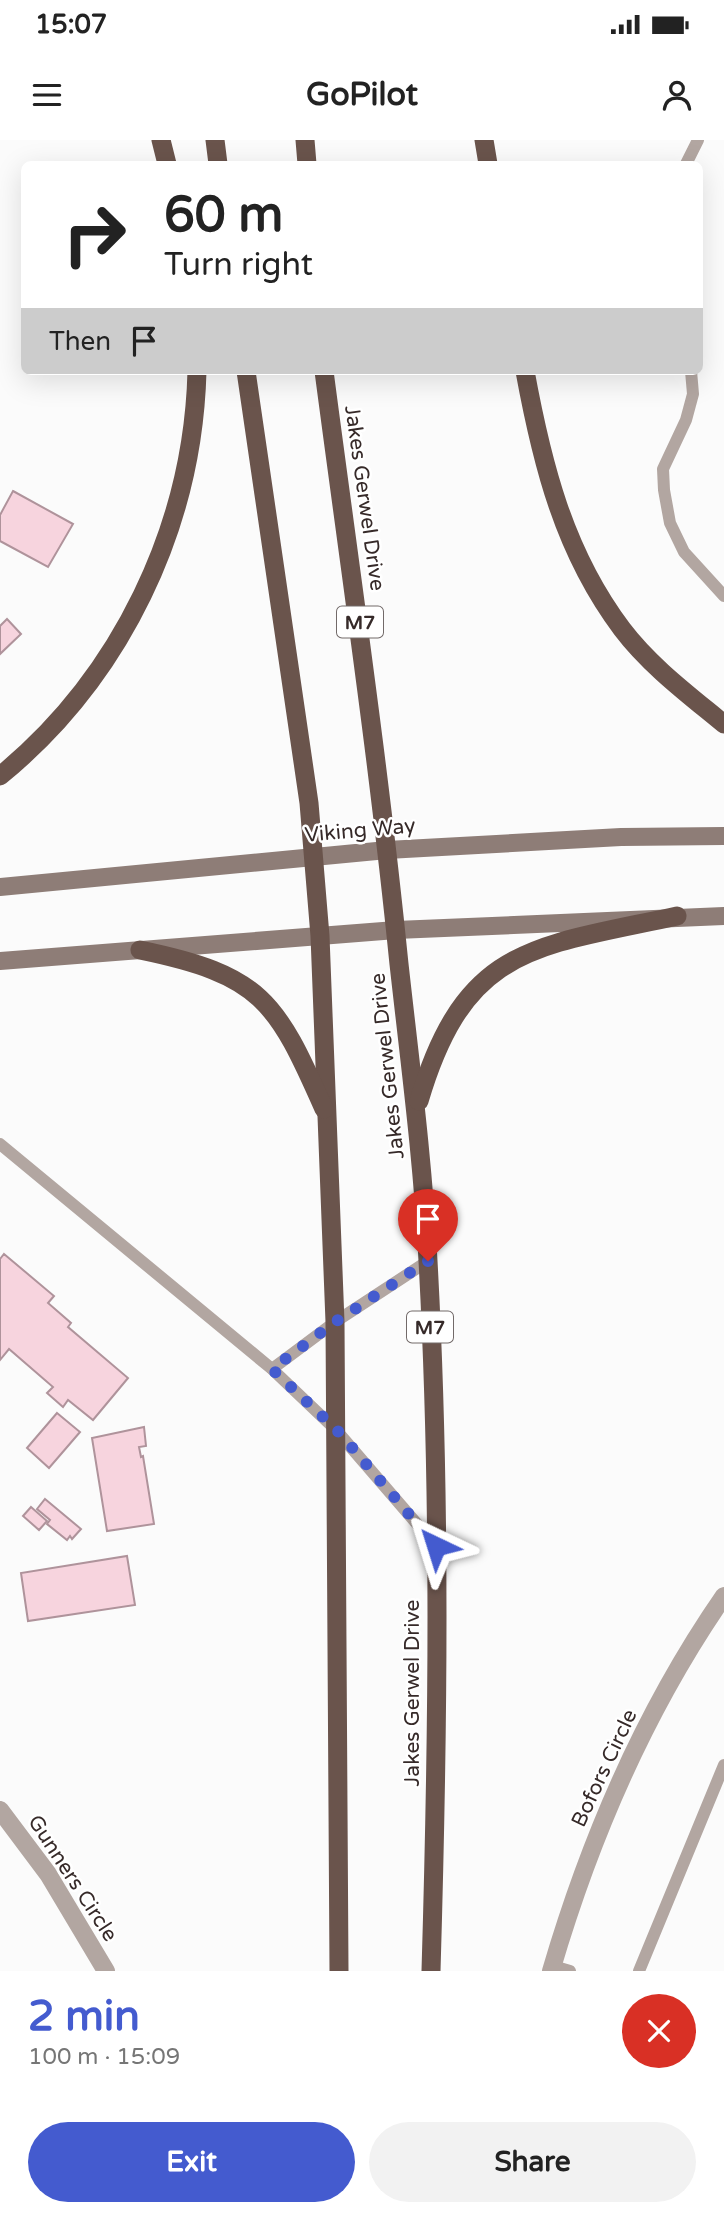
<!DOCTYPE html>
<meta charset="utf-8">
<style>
body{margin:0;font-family:"Varela Round",sans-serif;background:#f2f2f2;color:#222;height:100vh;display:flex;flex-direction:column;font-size:26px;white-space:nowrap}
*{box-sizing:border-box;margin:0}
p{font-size:23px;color:#767676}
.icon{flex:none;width:38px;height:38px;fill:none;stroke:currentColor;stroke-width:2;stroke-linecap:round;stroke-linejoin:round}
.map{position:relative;height:1831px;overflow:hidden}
.side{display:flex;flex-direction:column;background:#fff;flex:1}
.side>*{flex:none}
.top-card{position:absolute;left:21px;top:21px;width:682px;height:214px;border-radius:10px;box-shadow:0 7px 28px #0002;background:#fff;color:#222;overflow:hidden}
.pin{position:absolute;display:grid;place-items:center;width:60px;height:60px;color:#fff;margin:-72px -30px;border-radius:50% 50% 50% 0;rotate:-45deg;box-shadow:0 0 7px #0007}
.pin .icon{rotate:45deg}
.me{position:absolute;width:77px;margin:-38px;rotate:319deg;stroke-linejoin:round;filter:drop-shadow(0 0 5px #0008)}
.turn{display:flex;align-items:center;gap:24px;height:147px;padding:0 28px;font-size:32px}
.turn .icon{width:91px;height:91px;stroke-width:2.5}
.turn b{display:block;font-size:49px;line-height:60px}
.then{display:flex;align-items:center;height:66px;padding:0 28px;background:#0003;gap:14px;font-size:26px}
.round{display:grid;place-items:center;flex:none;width:74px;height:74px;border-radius:37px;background:#f2f2f2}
.overview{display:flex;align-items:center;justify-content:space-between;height:119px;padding:0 28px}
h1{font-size:42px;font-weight:700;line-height:52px;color:#445bcf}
.button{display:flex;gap:14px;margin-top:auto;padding:14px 28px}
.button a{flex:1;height:80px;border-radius:42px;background:#445bcf;color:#fff;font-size:28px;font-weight:700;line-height:80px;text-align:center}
.button a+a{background:#f2f2f2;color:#222}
.status{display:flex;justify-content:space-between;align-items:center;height:49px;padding:0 35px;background:#fff;direction:ltr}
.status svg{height:19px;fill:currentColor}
header{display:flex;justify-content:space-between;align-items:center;height:91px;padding:0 28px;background:#fff;font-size:32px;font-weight:700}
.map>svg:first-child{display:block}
</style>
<div class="status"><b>15:07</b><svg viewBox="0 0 49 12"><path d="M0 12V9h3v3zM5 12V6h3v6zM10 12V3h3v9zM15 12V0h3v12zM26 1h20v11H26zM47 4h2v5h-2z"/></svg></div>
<header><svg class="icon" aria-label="menu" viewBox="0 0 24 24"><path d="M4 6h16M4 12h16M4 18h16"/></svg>GoPilot<svg class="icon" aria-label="person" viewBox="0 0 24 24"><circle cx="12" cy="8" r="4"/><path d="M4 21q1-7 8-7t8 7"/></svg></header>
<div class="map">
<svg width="724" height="1831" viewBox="0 0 724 1831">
<rect width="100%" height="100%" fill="#fbfbfb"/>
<g fill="#f7d4de" stroke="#af939b" stroke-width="2">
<polygon points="13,351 73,384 48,427 0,401 0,375"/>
<polygon points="7,479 21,494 0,514 0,486"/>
<polygon points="4,1114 54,1156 48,1163 71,1183 68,1187 128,1238 93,1280 68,1260 63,1267 47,1253 53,1247 9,1209 0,1220 0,1119"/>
<polygon points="57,1273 80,1292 49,1328 27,1308"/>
<polygon points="144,1287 146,1306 139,1307 141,1317 143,1316 154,1384 107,1391 92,1298"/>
<polygon points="45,1359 81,1389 72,1399 70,1396 67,1400 47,1384 50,1380 37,1369"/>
<polygon points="31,1367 47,1381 39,1390 23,1376"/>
<polygon points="127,1416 135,1465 28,1481 21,1433"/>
</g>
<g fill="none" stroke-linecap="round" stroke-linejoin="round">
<g stroke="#b2a6a1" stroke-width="12">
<polyline points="686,24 698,0"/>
<polyline points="691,231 693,254 686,280 663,329 664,350 670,383 684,412 724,456"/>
<polyline points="0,1004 272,1229 336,1290 436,1406"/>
<polyline points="272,1229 335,1182 428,1121"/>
<polyline points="553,1826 570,1831"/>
<polyline points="639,1831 724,1625"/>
</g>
<g stroke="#b2a6a1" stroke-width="18">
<polyline points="0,1670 48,1734 106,1831"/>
<path d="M551 1831C590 1698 645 1570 724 1456"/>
</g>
<g stroke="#8e7d77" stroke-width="18">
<polyline points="0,747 387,710 621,697 724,696"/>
<polyline points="0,821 396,790 724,776"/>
</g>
<g stroke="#6a544c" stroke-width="19">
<polyline points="161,0 167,24"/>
<polyline points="215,0 218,24"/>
<polyline points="305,0 307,24"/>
<polyline points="484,0 488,24"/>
<polyline points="246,231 309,663 320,796 335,1182 339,1831"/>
<path d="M324 231C350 429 379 625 399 824 410 923 423 1021 428 1121 441 1357 438 1595 431 1831"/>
<path d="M525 231C542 324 564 412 622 489 650 526 689 555 724 584"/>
<path d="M0 636C121 537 193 387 197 231"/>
<path d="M140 810C261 835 276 860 324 969"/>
<path d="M419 961C465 805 534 807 677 776"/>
</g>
</g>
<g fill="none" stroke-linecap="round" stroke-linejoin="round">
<polyline stroke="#445bcf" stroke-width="12" stroke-dasharray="0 21.6" points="428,1121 335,1182 272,1229 337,1290 436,1406"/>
</g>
<g text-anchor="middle" stroke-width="5" stroke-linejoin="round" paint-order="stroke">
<g fill="#fff" stroke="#726a69" stroke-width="2">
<rect x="337" y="466.5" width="46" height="31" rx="5"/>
<rect x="407" y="1171.5" width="46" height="31" rx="5"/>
</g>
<g font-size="19" font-weight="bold" fill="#362a29">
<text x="360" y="489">M7</text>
<text x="430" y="1194">M7</text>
</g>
<g font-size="21" fill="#362a29" stroke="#fff">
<text transform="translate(365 358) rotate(82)" y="7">Jakes Gerwel Drive</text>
<text transform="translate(360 690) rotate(-5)" y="7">Viking Way</text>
<text transform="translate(387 926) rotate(-96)" y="7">Jakes Gerwel Drive</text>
<text transform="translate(412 1553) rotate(-90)" y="7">Jakes Gerwel Drive</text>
<text transform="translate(604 1628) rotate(-65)" y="7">Bofors Circle</text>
<text transform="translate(73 1738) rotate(57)" y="7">Gunners Circle</text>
</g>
</g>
</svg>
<div class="pin" style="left:428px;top:1121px;background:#d93025"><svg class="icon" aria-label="arrive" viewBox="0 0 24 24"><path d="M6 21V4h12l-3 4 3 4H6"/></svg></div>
<svg class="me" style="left:436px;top:1406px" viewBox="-20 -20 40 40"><path d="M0-17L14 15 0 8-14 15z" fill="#445bcf" stroke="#fff" stroke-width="4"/></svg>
<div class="top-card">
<div class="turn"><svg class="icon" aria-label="right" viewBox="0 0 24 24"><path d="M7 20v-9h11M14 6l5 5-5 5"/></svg><div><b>60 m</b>Turn right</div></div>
<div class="then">Then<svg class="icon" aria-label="arrive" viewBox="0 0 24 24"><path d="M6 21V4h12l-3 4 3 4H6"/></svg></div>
</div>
</div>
<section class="side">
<div class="overview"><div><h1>2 min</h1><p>100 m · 15:09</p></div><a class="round" style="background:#d93025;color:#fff"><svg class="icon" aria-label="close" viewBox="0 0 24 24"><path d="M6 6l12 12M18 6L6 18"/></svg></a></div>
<div class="button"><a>Exit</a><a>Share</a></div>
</section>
